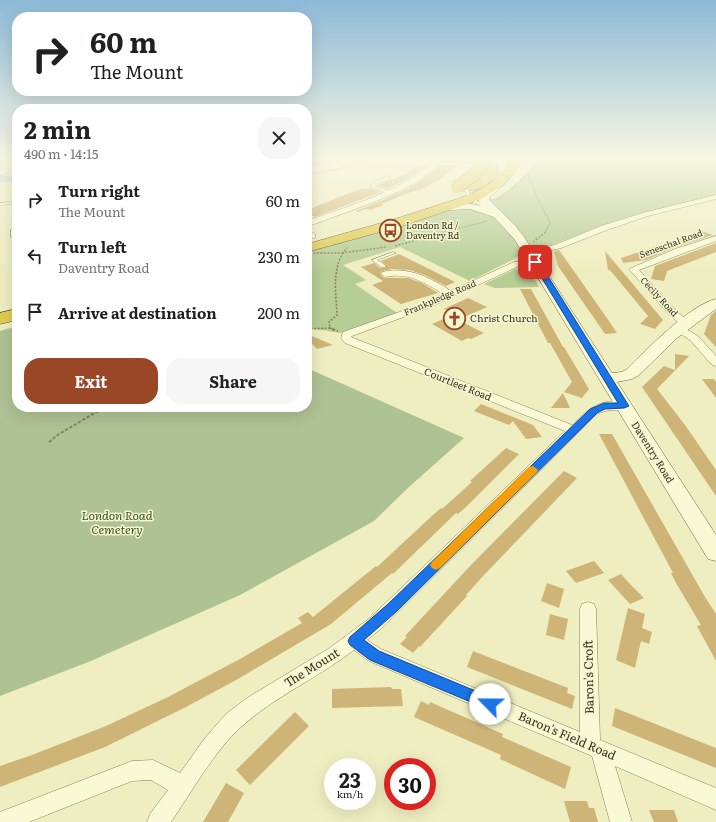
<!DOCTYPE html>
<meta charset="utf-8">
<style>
body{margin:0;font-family:Literata,serif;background:#f6f6f6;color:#202124;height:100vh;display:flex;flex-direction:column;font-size:15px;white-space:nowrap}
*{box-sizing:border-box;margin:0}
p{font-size:13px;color:#757577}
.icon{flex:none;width:22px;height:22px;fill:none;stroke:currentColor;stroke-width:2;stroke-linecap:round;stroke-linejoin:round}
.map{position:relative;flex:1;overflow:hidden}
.sheet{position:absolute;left:12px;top:104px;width:300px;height:308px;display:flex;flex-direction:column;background:#fff;border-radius:16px;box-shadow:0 4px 16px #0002}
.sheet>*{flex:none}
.hud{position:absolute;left:12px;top:12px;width:300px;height:84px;border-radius:16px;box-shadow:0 4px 16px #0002;background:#fff;color:#202124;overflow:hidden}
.speed{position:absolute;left:324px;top:758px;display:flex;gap:8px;font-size:20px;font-weight:700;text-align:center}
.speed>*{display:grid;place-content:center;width:52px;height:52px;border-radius:50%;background:#fff;box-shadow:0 4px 16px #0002;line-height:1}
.speed small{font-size:10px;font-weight:400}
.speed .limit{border:6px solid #d22;background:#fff;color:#111}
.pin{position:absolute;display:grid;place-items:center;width:34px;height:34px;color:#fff;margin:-17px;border-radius:8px;box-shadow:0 2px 6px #0006}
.me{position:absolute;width:44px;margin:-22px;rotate:293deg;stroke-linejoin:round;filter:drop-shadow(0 0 3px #0008)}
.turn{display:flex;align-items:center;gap:14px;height:84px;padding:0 12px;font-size:18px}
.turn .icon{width:52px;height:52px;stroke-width:2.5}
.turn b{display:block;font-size:28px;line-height:34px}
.round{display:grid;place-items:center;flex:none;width:42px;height:42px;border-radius:16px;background:#f6f6f6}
.headline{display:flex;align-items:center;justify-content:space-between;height:68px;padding:0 12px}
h1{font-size:24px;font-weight:700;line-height:30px}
.cta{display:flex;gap:8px;margin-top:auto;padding:8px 12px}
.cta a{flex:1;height:46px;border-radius:16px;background:#994727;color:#fff;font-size:16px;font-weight:700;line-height:46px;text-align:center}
.cta a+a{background:#f6f6f6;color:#202124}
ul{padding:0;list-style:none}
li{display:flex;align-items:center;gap:12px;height:56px;padding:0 12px}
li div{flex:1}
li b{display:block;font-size:15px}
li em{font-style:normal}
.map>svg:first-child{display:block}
</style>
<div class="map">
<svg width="716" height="822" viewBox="0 0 716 822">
<rect width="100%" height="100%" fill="#efeec1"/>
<g fill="#b6cd95">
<path d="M540 158H716V194L615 221 547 247H539L532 245 518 250 520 254 516 258 470 281 400 247 343 265 366 280 355 284 400 315 347 334 307 328V251C328 245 350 238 372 233 382 231 392 231 401 227 417 220 446 207 462 208 473 208 482 211 492 215L486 199C505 202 528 170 540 158Z"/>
<polygon points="515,269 531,272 539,287 495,288 484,284"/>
</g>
<polygon fill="#afc294" points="17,326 17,407 307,407 307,368 464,438 409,487 374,521 240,595 91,661 0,696 0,331"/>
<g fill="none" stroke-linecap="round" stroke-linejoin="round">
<g fill="#a4c1c1" fill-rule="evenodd">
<polygon points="327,158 340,158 331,164 307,167 307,161"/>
<polygon points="17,175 17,181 0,182 0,176"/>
</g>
</g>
<g fill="#ceb476">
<polygon points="419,165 428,165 408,178 387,189 377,185 406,174"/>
<polygon points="440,165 458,165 441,179 418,191 416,190 381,204 384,205 370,210 366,209 358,212 356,211 386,199 412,186 424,178"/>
<polygon points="362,188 368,189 371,188 381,192 315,217 307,214 307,210"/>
<polygon points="702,231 713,235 674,248 646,260 623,263 621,258"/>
<polygon points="716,243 716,252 667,271 664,281 651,279 655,266"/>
<polygon points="559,250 609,321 617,333 605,334 558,266 554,251"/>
<polygon points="605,251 663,320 655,329 640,324 648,316 610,270 608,270"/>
<polygon points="399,254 455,282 446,286 427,276 410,270 392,269 382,271 380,274 384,278 408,278 422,283 438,293 401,304 372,285 383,281 361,267 374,263 380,268 385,268 386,265 381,261"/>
<polygon points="520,289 531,289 563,347 564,347 589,389 582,398 564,392 572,382 550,343 548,343"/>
<polygon points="468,298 487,307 462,318 444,309"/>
<polygon points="716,311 716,347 704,334 711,315"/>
<polygon points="450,316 484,333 471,339 468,338 462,341 432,324"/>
<polygon points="307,334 333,345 317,349 307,339"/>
<polygon points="675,354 689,356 657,389 685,425 716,470 716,496 642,387 664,366 675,370"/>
<polygon points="702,379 714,379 716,382 716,398"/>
<polygon points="563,393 570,408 551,408"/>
<polygon points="481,404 533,425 542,437 526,439 513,421 509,425 474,411"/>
<polygon points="599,434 612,434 705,597 716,614 716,661 697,626 701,625 676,583 671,573 673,573"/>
<polygon points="506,448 519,454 468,505 458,514 456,513 393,574 392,573 331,624 238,679 186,707 105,747 0,787 0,766 32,755 106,726 168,697 240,659 302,623 298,618 308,612 313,617 376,566 377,567 434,514 441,508 442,509 472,482 470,481"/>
<polygon points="564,471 577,478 484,575 466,595 467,596 420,647 419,646 413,653 400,644 407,637 405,636 470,566"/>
<polygon points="594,561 604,573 576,583 566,571"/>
<polygon points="621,574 630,584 644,598 630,604 608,580"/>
<polygon points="547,583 564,589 559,608 541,601"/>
<polygon points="628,608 645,614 642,628 652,632 649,644 641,641 635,668 616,660"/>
<polygon points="550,614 568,619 564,640 546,635"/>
<polygon points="473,651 568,688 567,693 575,696 572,709 467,667"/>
<polygon points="391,687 392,689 401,689 403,706 332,708 332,689"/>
<polygon points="421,701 429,705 430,702 503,734 502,737 571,767 565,789 500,759 501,755 414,717"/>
<polygon points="615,708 716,748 716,768 612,726"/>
<polygon points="295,712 309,726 250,785 236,770"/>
<polygon points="226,783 244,793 228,822 203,822"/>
<polygon points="564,801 587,801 589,808 594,808 598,822 570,822"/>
<polygon points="649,810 674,810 678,822 654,822"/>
</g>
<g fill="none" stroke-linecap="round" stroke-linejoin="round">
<defs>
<g id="lane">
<polygon points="388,176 391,177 378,183 374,186 389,191 389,193 387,193 370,186 376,181"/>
<polygon points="472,185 475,186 469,190 470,196 490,209 490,211 488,211 467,197 465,190"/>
<polygon points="17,202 17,204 0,205 0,203"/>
<polygon points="11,230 13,230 14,234 17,234 17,236 11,237"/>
<polygon points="393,252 396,253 377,260 385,265 385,267 381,267 372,260"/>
</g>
<g id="street">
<path d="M438 158H444C420 187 379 200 345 213 332 217 320 223 307 226V221C352 205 402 191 438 158Z"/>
<polygon points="716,195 716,199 648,216 607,230 561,248 529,255 525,253 526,251 555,245 601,226 643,213"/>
<polygon points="307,230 315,234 315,238 312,238 307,236"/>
<polygon points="716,236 716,241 639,270 670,305 690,323 685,326 681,325 664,309 629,269 675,249"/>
<path d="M535 259 539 262 538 264 519 266 428 308 352 336 351 337 572 425C589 408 602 397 628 403L630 406 628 409C617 411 609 408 597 414L382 628 367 640 381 649 580 732V609L582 604 588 602 594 604 596 609 600 740 716 788V810L615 766 632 822H610L592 756 369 661 354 650C318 678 275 696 241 727 215 750 191 793 171 822H147L150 814 168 790 151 780 132 781 29 822H0V812L132 761 153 760 180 773 205 738 226 714 247 698 328 649 370 618 565 431 345 343 341 338 343 332 422 304 443 294C424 282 408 272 385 277L381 274 382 272C408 266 429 277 451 291L514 262Z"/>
<polygon points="679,325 698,336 716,356 716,366 712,365 690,340 675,330 674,328"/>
</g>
<path id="secondary" d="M500 180 505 183 489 198V200L514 224 524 237 612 373 622 372 627 369C647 349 690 305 716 299V309L677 338 639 375 632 379 617 382 716 535V561L708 559 515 240 494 217 470 209 449 210 444 207C451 199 475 204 484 207L479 201V197L497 181Z"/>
<g id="highway">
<path d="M471 158C484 157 496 158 499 173 492 182 479 192 468 190L466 187C471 180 481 178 487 172L486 168Z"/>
<polygon points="513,158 524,158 514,173 504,185 479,200 402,226 307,252 307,244 392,220 460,198 479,190 496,179 504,171"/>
<polygon points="17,309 17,320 0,324 0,313"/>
</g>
</defs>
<use href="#lane" stroke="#898058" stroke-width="1"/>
<use href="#street" stroke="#898058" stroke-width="1"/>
<use href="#secondary" stroke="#6a613c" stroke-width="1"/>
<use href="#highway" stroke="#564c2d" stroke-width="1"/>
<g stroke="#898058" stroke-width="1" stroke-dasharray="1.5 1" stroke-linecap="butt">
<polyline points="528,174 537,197 550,223 545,233"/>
<polyline points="307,175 357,165 371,158"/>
<polyline points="0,176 13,171 15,167 12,164 17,160"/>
<polyline points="497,200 524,178 541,158"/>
<polyline points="442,233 487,221"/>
</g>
<g stroke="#898058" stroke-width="1.5" stroke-dasharray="2 1.5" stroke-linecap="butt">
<polyline points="533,242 546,232"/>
<polyline points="395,246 446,232"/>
<polyline points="342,253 386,247"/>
<polyline points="307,329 330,328"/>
<path d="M335 330 330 328 329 322 337 315C336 293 331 265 347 248"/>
</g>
<g stroke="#898058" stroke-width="2" stroke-dasharray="3 2" stroke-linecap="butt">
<polyline points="307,329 312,329"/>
<polyline points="332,329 338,331"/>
<polyline points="49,442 59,434 105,407"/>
</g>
<use href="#lane" fill="#f9f9d5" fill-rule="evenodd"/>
<use href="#street" fill="#f9f9d5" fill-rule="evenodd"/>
<use href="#secondary" fill="#f9f9d5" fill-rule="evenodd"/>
<use href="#highway" fill="#e0cb50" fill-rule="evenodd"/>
<polyline stroke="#38321d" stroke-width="1.5" stroke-dasharray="4 4" stroke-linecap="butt" points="0,164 7,158"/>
<defs>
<polyline id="highway-bridge" points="457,187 474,175 486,158"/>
</defs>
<use href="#highway-bridge" stroke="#564c2d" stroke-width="13" stroke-linecap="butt"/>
<polyline stroke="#898058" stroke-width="1.5" stroke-dasharray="2 1.5" stroke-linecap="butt" points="307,250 313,253 342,253"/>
<use href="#highway-bridge" stroke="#e0cb50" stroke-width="12"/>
</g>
<linearGradient id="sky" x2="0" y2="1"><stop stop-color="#8db9d8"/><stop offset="0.58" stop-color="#f8f7e3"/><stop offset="1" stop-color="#f8f7e3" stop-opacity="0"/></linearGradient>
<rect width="716" height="273" fill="url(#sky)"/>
<polygon fill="#1a73e8" stroke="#114b97" points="535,260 539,262 629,406 624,408 605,409 597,413 396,612 364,640 379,651 495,699 497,704 495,708 490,710 370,660 350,645 348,641 350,637 388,604 590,409 604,403 618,403 532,262"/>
<polygon fill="#f59e0b" points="533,466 538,470 537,472 440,568 436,570 432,568 430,565 432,562 529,467"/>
<defs>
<symbol id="bus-ring" viewBox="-11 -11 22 22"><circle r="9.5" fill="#f6f6d1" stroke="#994727" stroke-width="1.5"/><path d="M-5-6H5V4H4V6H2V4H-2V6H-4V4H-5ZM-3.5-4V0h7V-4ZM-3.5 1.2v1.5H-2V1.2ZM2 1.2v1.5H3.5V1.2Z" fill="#994727"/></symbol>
<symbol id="church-ring" viewBox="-11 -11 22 22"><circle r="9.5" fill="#f6f6d1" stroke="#994727" stroke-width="1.5"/><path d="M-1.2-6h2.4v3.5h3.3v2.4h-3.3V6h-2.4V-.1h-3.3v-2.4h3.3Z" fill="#994727"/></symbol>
</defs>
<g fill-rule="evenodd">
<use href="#bus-ring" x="378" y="218" width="25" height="25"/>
<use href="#church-ring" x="442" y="306" width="25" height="25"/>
</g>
<g text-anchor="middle" stroke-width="3" stroke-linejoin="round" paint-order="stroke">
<g font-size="9" fill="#38321d" stroke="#f6f6d1" text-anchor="start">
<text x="406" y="229">London Rd /<tspan x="406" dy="10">Daventry Rd</tspan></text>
</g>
<g font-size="9" fill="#38321d" stroke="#f6f6d1">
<text transform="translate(671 244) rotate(-20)" y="3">Seneschal Road</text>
<text transform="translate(659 297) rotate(47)" y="3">Cecily Road</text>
<text transform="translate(440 298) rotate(-23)" y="3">Frankpledge Road</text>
</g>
<g font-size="10" fill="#38321d" stroke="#f6f6d1" text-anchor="start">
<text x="470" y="322">Christ Church</text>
</g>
<g font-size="10" fill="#38321d" stroke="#f6f6d1">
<text transform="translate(458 384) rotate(22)" y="4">Courtleet Road</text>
<text transform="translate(653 452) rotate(58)" y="4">Daventry Road</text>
</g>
<g font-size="12" font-style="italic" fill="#3a5523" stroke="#f6f6d1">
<text x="117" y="520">London Road<tspan x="117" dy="14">Cemetery</tspan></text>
</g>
<g font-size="12" fill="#38321d" stroke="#f6f6d1">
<text transform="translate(312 668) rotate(-32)" y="4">The Mount</text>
<text transform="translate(589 677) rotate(-91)" y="4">Baron's Croft</text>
<text transform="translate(567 736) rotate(23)" y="4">Baron's Field Road</text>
</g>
</g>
</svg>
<div class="speed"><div>23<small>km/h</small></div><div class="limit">30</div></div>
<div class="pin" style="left:535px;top:262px;background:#d93025"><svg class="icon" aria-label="arrive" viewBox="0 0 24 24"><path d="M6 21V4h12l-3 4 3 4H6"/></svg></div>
<svg class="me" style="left:490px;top:704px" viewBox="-20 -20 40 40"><circle r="19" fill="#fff"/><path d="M0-13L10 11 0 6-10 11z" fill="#1a73e8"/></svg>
<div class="hud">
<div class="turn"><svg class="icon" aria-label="right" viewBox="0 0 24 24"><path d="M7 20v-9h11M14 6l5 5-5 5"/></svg><div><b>60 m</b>The Mount</div></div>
</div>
<section class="sheet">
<div class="headline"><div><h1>2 min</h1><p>490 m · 14:15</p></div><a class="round"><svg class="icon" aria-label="close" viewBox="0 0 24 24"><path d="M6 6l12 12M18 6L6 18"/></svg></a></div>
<ul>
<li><svg class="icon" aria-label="right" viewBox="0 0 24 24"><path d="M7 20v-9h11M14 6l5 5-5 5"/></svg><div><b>Turn right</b><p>The Mount</p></div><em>60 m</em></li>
<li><svg class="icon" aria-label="left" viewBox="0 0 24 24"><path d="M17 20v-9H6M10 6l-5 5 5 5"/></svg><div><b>Turn left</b><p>Daventry Road</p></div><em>230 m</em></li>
<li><svg class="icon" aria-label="arrive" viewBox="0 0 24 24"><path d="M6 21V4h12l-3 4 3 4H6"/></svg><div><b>Arrive at destination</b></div><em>200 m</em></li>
</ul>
<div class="cta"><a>Exit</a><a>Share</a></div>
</section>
</div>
